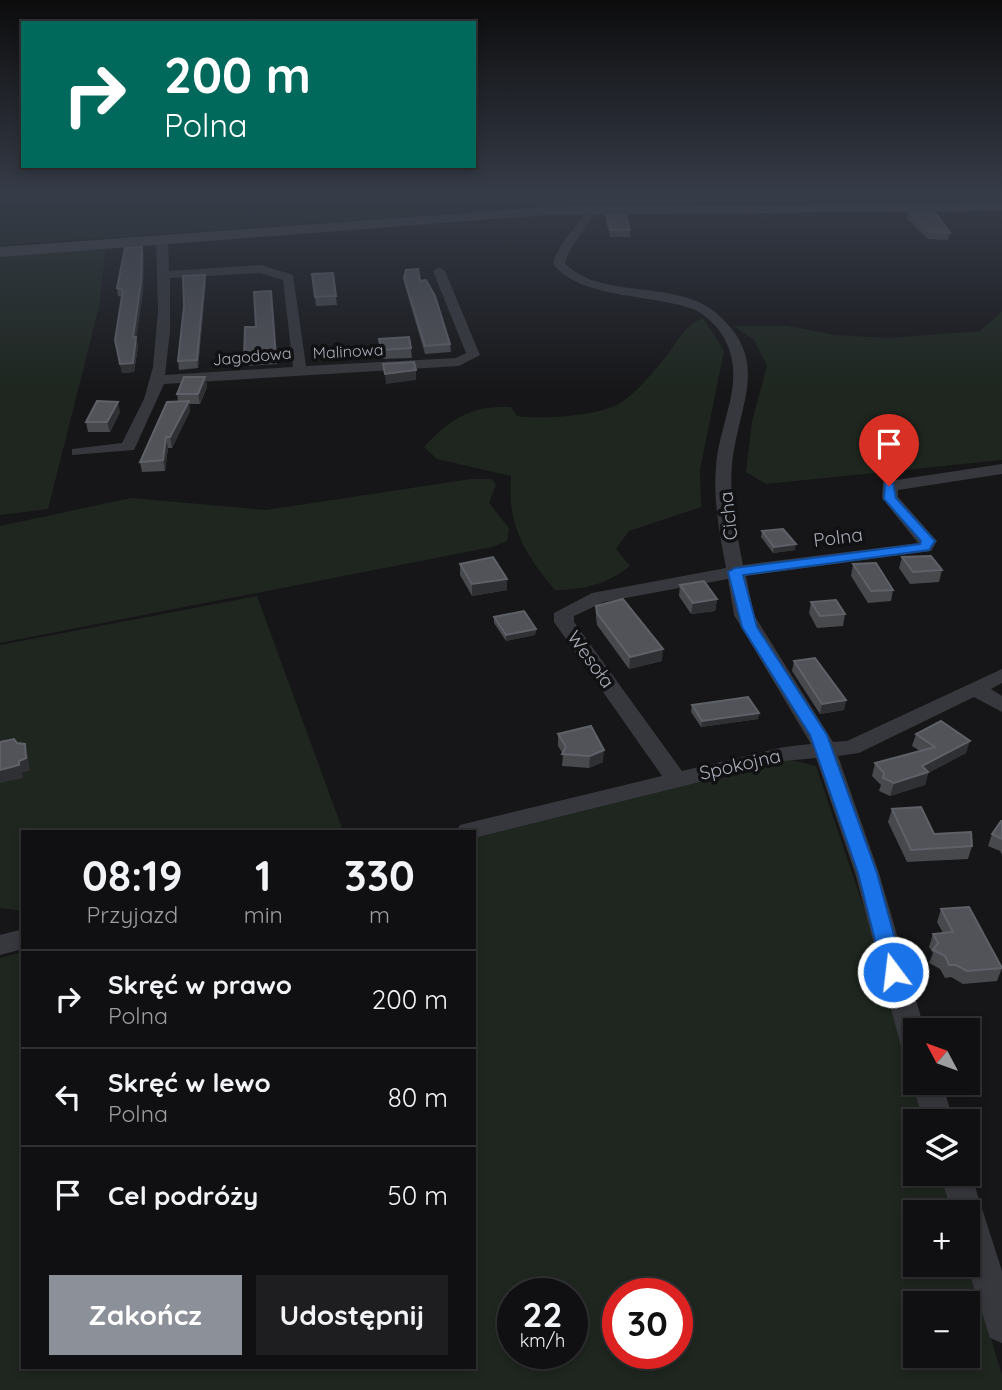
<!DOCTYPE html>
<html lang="pl">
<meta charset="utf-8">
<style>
body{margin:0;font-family:Quicksand,sans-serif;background:#1e1e20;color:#f1f3f6;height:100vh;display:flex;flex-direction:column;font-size:26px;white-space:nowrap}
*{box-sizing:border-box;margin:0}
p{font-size:23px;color:#9c9d9f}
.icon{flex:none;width:38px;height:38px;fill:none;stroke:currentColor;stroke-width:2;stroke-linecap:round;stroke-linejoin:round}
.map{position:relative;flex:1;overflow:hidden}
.side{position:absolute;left:21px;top:830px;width:455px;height:539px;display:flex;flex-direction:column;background:#101012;border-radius:0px;box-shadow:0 4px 10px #0003,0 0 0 2px #303032}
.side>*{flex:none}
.guide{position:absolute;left:21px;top:21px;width:455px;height:147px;border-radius:0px;box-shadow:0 4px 10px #0003,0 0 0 2px #303032;background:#00695c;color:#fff;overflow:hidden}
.needle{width:46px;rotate:311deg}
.tools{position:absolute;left:903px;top:1018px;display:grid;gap:14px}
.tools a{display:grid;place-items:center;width:77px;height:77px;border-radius:0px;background:#101012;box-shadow:0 4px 10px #0003,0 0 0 2px #303032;font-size:35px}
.speed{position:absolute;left:497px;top:1278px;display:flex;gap:14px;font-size:35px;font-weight:700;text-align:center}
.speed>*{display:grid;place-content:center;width:91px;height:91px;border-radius:50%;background:#101012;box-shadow:0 4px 10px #0003,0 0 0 2px #303032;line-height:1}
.speed small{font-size:18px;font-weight:400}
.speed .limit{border:10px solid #d22;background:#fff;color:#111}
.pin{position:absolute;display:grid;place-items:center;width:60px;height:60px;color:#fff;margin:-72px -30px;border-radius:50% 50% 50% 0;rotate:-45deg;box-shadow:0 0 7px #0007}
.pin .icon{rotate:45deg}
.me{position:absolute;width:77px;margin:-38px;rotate:345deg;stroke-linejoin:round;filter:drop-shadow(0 0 5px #0008)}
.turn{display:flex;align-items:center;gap:24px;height:147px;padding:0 28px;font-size:32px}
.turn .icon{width:91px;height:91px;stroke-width:2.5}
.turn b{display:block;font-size:49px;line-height:60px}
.eta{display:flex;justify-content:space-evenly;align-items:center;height:119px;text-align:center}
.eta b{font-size:42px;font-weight:700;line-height:49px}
.button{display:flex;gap:14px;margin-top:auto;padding:14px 28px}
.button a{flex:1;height:80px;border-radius:0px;background:#8c9099;color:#fff;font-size:28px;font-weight:700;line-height:80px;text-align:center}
.button a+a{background:#1e1e20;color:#f1f3f6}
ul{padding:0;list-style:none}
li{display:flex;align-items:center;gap:21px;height:98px;padding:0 28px;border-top:2px solid #303032}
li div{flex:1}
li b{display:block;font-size:26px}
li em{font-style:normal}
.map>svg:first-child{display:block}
</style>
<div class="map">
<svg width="1002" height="1390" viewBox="0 0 1002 1390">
<rect width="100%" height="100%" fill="#161618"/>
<g fill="#1e261f" fill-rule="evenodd">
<polygon points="0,197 803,197 806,203 562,206 0,245"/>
<polygon points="106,247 99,307 48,509 0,515 0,256"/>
<polygon points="1002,311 1002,460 766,484 746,472 752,421 767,366 754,340 734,326 788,326 835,335 890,338 980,331"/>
<path d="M703 318 724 351 700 470 701 507 629 531 616 549 630 566C608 584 583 590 555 590 524 553 507 525 511 476L437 459 424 447C450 419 472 405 511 407L517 416C543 420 600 416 622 402 640 389 653 372 667 355 679 340 684 326 703 318Z"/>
<polygon points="471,479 492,479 496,485 489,503 509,528 507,541 492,547 0,643 0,526 131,498 266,510"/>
<polygon points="257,596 343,831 23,831 23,911 0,908 0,645"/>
<path d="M791 760 816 766 868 920 927 1122H915V1174H942L953 1213H915V1265H968V1263L1002 1375V1390H0V958L23 952V1367H474V836L770 761ZM513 1293H572V1353H513ZM618 1293H677V1353H618ZM915 1304H968V1356H915Z"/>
</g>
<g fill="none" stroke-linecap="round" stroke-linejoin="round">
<g fill="#37383d" fill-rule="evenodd">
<path d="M587 208H595C596 219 569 244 565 263 599 300 675 279 715 312 773 361 738 403 732 465 729 497 737 534 743 565L918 543 882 498 883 482 1002 464V474L898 490V497L937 541 931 551 746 576 754 615 833 742 847 741 1002 669V683L991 689 1002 696V712L974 697 859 753 838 756 879 873 925 1031H915V1058L905 1054 901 1046 855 873 816 758 784 761 474 838V831H456L460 825 468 823 662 776 554 622V613L592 593 726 568C720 536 713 500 716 467 719 420 750 377 721 333 715 324 703 313 693 309 652 294 580 299 553 264 559 240 578 228 587 208ZM728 579 734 615 811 744 784 747 682 771 574 622V616L604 602Z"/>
<path d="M162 236 168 239 169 271 261 265 293 275 306 366 456 358 466 353 433 271 439 267 445 271 480 355 459 366 164 384 134 450 72 455V449L122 443 144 399 153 367 158 311 156 239ZM260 273 283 280 293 367 165 375 170 331V278Z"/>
<polygon points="23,929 23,949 0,955 0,935"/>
<polygon points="915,1077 915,1083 942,1083 954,1122 924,1122 912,1083"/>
<polygon points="968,1165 1002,1271 1002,1343 990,1338 967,1265 968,1213 952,1213 940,1174 968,1174"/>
</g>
<polygon fill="#45474d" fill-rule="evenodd" points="1002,203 1002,211 546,215 0,257 0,247 546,207"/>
</g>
<g fill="#47494d">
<polygon points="909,213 950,233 948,240 928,239 907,219"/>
<polygon points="606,215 630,230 630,237 610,237 606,221"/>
<polygon points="142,247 144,255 143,291 136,337 138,346 134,372 122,373 115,340 122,297 118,296 117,288"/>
<polygon points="312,274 336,296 337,305 316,306"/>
<polygon points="404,278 420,281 450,344 451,352 425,354 405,286"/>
<polygon points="206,282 198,368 179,370 178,361"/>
<polygon points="271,291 277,364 245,366 244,359"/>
<polygon points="379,339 411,348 412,358 381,359"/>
<polygon points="205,377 207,387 200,404 189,404 190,411 172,448 168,448 165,471 142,472 140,462 178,402 177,394"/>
<polygon points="120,412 110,432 88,432 86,422"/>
<polygon points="762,531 795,550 773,553 761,537"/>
<polygon points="902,557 942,570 939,582 910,584 899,568"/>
<polygon points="460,564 507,579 507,590 472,596 460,575"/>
<polygon points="853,564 893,590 891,601 868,603 851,576"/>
<polygon points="680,585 717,599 715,611 691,614 679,596"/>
<polygon points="811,602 845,614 843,626 817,628 809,613"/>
<polygon points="596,606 662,661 629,669 597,625 596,617"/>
<polygon points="494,617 536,629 535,635 506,641 494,623"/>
<polygon points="794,661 846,700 844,710 820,714 792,671"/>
<polygon points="692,705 759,713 758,719 701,727 691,712"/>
<polygon points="558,734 603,762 589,768 562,766 563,754 558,746"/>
<polygon points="916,734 966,753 928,773 925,785 890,796 879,791 881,785 872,776 875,763 920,751 912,746"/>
<polygon points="892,809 934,834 972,846 968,859 907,862 888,822"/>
<polygon points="1002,821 1002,855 1000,851 988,846 992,834"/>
<polygon points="941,909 1002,968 997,981 963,984 951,977 945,978 940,969 929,963 933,953 929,947 933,934 943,933 937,922"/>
</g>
<g fill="#2f3033">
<polygon points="142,247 144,255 143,291 135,346 133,337"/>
<polygon points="205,275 206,282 198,368 197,360"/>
<polygon points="136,337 138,346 134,372 122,373 120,364"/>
<polygon points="416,370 416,380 386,384 385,374"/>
<polygon points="205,377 207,387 200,404 198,394"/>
<polygon points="189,401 190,411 172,448 170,437"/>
<polygon points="118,402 120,412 110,432 107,422"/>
<polygon points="166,437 168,448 165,471 163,460"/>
<polygon points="796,544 795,550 773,553 774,547"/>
<polygon points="507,579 507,590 472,596 472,584"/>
<polygon points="717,599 715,611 691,614 693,603"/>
<polygon points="536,629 535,635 506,641 506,635"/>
<polygon points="663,649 662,661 629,669 630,657"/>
<polygon points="846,700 844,710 820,714 822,704"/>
<polygon points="759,713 758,719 701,727 702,721"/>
<polygon points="970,741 966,753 928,773 925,785 890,796 894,783 922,766"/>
<polygon points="25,744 28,756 30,770 22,773 23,778 0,783 0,770 19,761"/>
<polygon points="604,750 603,762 589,768 590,756"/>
</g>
<g fill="#525359" stroke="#5f6168" stroke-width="2">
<polygon points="935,212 950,233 929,232 909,213"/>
<polygon points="606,215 626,215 630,230 611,230"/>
<polygon points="142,247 141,282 133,337 136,337 133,363 120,364 115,340 123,290 117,288 125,248"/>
<polygon points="418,269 420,281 426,280 435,296 450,344 425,346 404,278 406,270"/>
<polygon points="333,273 336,296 315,297 312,274"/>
<polygon points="205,275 197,360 178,361 184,306 183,276"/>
<polygon points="271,291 276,357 244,359 245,327 256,327 254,292"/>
<polygon points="409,337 411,348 381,350 379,339"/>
<polygon points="414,362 416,370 385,374 383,364"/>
<polygon points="184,377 205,377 198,394 177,394"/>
<polygon points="97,401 118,402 107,422 86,422"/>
<polygon points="189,401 170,437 166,437 163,460 140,462 167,402"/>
<polygon points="783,529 796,544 774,547 762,531"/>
<polygon points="931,556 942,570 913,572 902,557"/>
<polygon points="493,557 507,579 472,584 460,564"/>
<polygon points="876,563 893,590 871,591 853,564"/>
<polygon points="704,581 717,599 693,603 680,585"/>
<polygon points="623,599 663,649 630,657 597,613 596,606"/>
<polygon points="836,600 845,614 820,616 811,602"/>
<polygon points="524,611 536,629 506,635 494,617"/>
<polygon points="815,658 846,700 822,704 794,661"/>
<polygon points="748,697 759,713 702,721 692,705"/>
<polygon points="941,721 970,741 922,766 928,772 894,783 883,778 884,773 875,763 935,747 916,734"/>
<polygon points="591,726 604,750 590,756 562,754 566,747 558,734"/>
<polygon points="14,739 17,743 25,744 26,758 19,761 19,765 0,770 0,742"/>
<polygon points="921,807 934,834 971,832 972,846 911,850 892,809"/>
<polygon points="1001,821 1002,821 1002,839 992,834"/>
<polygon points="969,907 1002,968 967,971 956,965 949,965 945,956 933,950 938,943 933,934 953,932 941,909"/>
</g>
<linearGradient id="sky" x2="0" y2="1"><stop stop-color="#0c0c0d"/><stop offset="0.5" stop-color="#363c48"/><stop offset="1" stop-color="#363c48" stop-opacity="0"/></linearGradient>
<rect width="1002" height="392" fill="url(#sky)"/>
<polygon fill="#1a73e8" stroke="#114b97" stroke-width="2" points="885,483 893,483 896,498 935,541 929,550 743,575 757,627 827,735 877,873 904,972 901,977 886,977 883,972 858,873 810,735 742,627 728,572 735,568 920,544 921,541 884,499"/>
<g text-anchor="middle" stroke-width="7" stroke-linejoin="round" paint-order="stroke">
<g font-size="16" fill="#a8adb8" stroke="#111113">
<text transform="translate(348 351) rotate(-3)" y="6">Malinowa</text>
<text transform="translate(252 356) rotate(-5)" y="6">Jagodowa</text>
</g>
<g font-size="19" fill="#a8adb8" stroke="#111113">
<text transform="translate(728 516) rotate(-96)" y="7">Cicha</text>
<text transform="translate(838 537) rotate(-7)" y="7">Polna</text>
<text transform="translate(591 659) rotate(54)" y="7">Wesoła</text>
<text transform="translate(740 764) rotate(-13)" y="7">Spokojna</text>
</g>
</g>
</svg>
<div class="tools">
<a><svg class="needle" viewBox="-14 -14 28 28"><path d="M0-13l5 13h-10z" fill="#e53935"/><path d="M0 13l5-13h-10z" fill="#9c9d9f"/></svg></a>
<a><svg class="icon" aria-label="layers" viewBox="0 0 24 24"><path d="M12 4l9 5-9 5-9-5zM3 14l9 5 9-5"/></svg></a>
<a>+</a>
<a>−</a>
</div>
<div class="speed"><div>22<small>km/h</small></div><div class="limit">30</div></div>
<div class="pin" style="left:889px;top:486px;background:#d93025"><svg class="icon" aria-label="arrive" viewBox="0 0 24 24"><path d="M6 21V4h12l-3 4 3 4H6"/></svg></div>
<svg class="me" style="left:893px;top:972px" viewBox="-20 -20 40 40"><circle r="17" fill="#1a73e8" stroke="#fff" stroke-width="3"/><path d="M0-11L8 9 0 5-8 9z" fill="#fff"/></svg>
<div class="guide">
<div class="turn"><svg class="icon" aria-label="right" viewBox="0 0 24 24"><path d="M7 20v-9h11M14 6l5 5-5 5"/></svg><div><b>200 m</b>Polna</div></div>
</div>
<section class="side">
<div class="eta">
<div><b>08:19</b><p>Przyjazd</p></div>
<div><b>1</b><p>min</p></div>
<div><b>330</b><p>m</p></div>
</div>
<ul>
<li><svg class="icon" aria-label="right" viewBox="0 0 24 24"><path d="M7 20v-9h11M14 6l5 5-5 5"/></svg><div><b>Skręć w prawo</b><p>Polna</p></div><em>200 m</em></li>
<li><svg class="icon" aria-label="left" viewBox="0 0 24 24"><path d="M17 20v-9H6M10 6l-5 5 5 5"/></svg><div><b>Skręć w lewo</b><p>Polna</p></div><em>80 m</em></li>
<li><svg class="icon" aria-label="arrive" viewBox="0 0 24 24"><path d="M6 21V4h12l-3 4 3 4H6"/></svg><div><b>Cel podróży</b></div><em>50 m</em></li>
</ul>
<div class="button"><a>Zakończ</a><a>Udostępnij</a></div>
</section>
</div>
